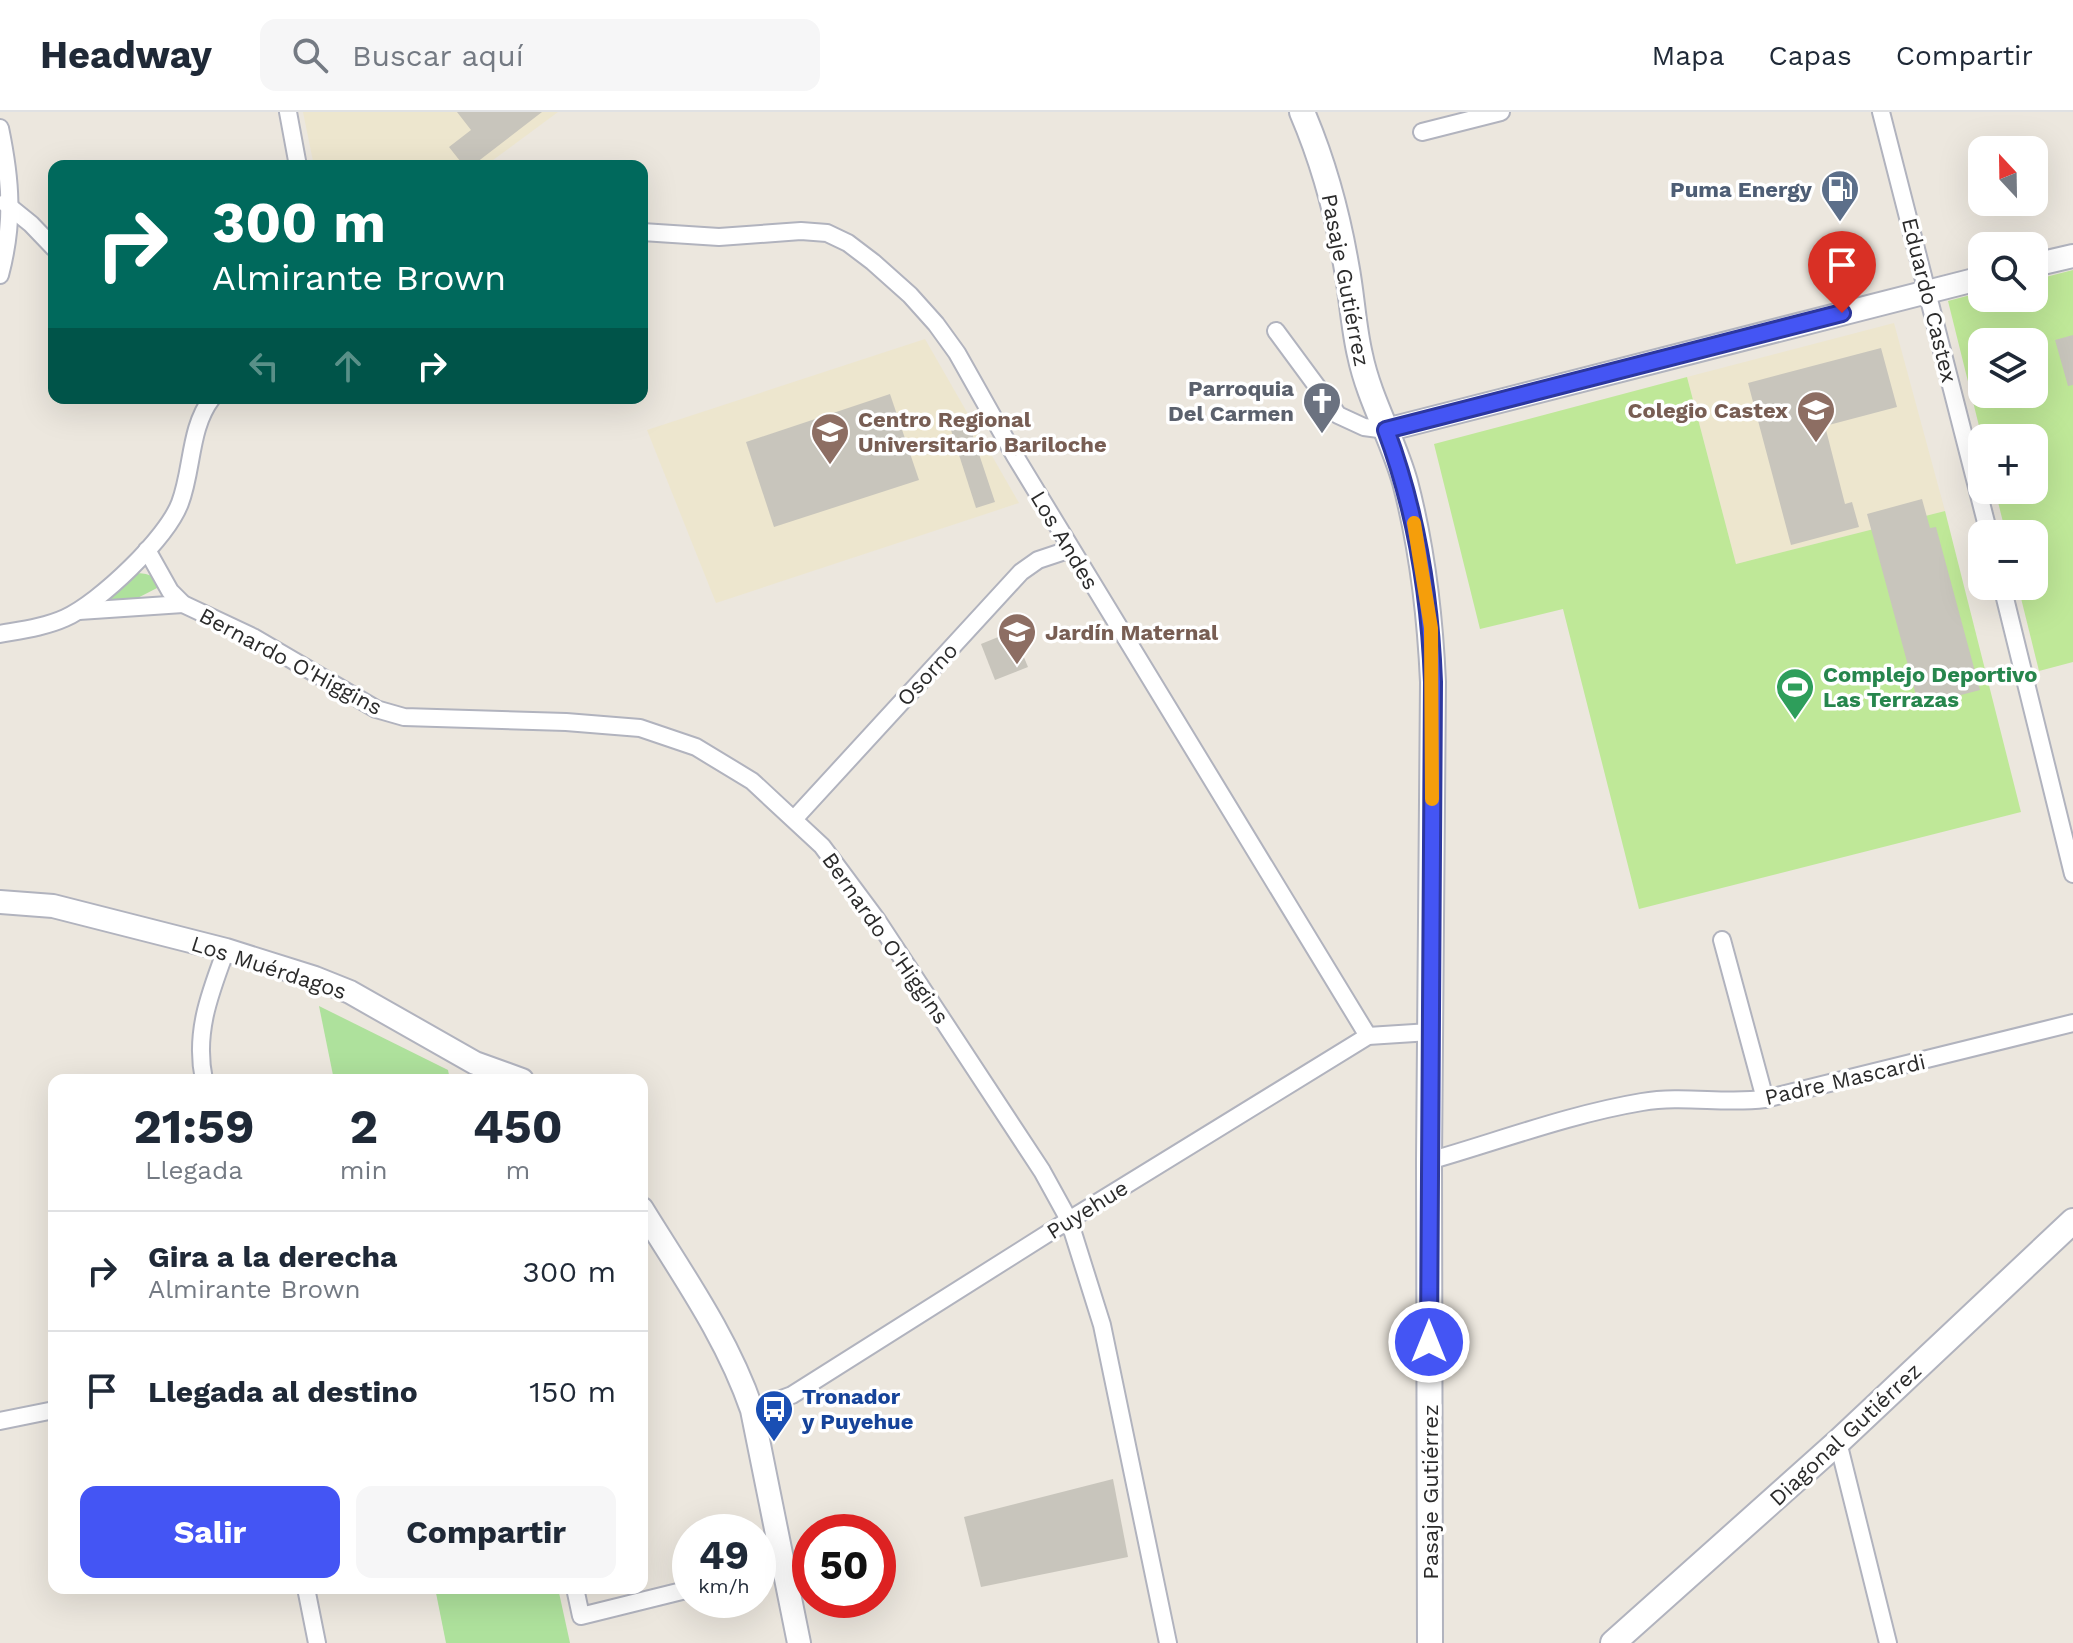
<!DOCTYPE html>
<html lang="es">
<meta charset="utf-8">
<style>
body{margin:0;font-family:"Work Sans",sans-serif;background:#f6f6f7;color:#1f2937;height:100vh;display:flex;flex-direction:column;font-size:30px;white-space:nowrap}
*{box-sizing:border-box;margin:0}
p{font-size:26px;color:#747a83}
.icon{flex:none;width:44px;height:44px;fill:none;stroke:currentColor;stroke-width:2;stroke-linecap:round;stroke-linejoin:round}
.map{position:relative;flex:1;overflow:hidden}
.details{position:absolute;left:48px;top:962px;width:600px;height:520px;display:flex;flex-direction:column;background:#fff;border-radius:16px;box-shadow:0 8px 32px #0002}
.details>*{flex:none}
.top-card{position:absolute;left:48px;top:48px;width:600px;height:244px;border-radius:16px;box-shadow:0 8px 32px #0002;background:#00695c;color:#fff;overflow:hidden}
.needle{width:52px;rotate:338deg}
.controls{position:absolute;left:1968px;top:24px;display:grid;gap:16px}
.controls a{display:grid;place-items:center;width:80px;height:80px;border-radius:16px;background:#fff;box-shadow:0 8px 32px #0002;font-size:40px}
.speed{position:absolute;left:672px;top:1402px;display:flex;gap:16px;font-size:40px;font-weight:700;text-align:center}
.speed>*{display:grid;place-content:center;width:104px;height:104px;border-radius:50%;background:#fff;box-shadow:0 8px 32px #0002;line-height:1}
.speed small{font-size:20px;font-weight:400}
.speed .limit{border:12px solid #d22;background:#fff;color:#111}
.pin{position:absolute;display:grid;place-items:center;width:68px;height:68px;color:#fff;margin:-82px -34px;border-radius:50% 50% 50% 0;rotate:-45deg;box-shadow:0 0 8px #0007}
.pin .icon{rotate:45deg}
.me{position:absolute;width:88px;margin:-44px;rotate:0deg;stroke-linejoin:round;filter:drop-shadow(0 0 6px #0008)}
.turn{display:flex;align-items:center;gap:28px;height:168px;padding:0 32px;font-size:36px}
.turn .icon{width:104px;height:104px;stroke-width:2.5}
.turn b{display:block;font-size:56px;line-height:68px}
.lanes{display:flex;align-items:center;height:76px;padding:0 32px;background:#0003;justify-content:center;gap:40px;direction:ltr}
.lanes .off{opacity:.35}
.eta{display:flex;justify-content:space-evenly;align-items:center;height:136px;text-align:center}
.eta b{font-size:48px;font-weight:700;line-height:56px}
.action{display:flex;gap:16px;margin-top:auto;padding:16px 32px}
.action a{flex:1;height:92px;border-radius:16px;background:#4455f4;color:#fff;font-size:32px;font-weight:700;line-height:92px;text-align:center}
.action a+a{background:#f6f6f7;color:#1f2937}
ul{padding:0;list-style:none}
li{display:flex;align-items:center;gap:24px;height:120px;padding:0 32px;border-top:2px solid #e0e1e3}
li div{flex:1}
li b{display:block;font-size:30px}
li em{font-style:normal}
header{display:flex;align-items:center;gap:48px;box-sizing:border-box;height:112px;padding:0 40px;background:#fff;border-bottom:2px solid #e0e1e3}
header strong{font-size:38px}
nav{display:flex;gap:44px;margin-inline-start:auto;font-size:28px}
.search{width:560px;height:72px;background:#f6f6f7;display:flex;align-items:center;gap:20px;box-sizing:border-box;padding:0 28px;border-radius:16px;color:#747a83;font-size:30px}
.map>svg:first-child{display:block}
</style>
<header>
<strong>Headway</strong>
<div class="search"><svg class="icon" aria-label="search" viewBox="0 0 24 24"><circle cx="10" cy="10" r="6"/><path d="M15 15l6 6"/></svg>Buscar aquí</div>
<nav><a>Mapa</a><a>Capas</a><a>Compartir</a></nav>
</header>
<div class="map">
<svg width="2073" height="1531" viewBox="0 0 2073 1531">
<rect width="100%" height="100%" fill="#ece7de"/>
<g fill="#ede6ce">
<polygon points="303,0 558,0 485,54 314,54"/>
<polygon points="1894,211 1945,399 1736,452 1687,265"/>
<polygon points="925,227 1019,391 716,491 647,318"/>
</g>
<g fill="#aee19c">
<path d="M136 461C148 462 155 462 159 475L122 494 113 491 110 486 112 477Z"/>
<polygon points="319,894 448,958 450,968 334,968"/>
<polygon points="435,1476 558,1476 570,1531 446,1531"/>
</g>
<g fill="#bfe898" fill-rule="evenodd">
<path d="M2073 158V550L2039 559 2018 474H2034V422H2006L1995 378H2034V326H1982L1948 189 1982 180V186H2034V168ZM1982 230H2034V282H1982Z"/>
<polygon points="1687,265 1736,452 1945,399 2021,700 1639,797 1563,497 1480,517 1434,332"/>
</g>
<g fill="#c8c5bc">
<polygon points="457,0 542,0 472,54 464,54 449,35 471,18"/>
<polygon points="2073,223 2073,273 2068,274 2055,228"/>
<polygon points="1881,236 1897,295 1825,314 1845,392 1852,390 1859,415 1791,433 1748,271"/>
<polygon points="890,282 919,368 774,415 746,330"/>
<polygon points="969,312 995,390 976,396 951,318"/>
<polygon points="1922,387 1930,416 1936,415 1980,578 1919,594 1867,402"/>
<polygon points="1013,519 1028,555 995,568 981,532"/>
<polygon points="1113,1367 1128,1445 981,1475 964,1405"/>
</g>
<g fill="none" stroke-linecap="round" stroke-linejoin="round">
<defs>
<g id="minor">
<polyline points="288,0 298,54"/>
<polyline points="1881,0 1989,422"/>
<path d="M0 16C11 69 14 110 0 163"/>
<polyline points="1422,20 1501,0"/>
<polyline points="5,91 31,112 54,136"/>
<polyline points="642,120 719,125 801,119 827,121 848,131 873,150 910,183 936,212 957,241 1015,344 1368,924"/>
<polyline points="1276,219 1338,303 1364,315 1386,318"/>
<polyline points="147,438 170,479 183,492 253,525 376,597 404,605 566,610 640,616 696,635 752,669 822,734 877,808 1042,1059 1069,1108 1102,1213 1168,1531"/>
<polyline points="2002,474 2073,762"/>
<polyline points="79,499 183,492"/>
<path d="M0 522C22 518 45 515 65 506 99 491 167 426 180 391 193 357 189 316 212 286"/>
<polyline points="795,706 1021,460 1038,448 1071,437"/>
<polyline points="1722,828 1765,987"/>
<path d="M204 968C194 921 210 881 226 838"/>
<path d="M1429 1049C1499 1029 1570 1002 1642 990 1683 983 1723 992 1765 987L2073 911"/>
<polyline points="752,1298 792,1283 1069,1108 1368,924 1430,920"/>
<polyline points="0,1309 54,1298"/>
<polyline points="1838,1330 1888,1531"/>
<polyline points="758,1460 784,1453"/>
<polyline points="306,1476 317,1531"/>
<polyline points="575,1476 581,1504 690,1477"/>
</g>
<g id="tertiary">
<polyline points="2034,153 2073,144"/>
<polyline points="1386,318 1982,166"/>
<polyline points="0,790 53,794 226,838 315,866 350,880 475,951 522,968"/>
<path d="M642 1097C682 1162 727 1225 752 1298L799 1531"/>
</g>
<g id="secondary">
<path d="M1302 0C1323 49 1337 100 1346 152 1352 183 1353 213 1360 243 1369 287 1393 327 1405 370 1422 435 1430 503 1433 570L1429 1049 1430 1531"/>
<polyline points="1613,1531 1838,1330 2073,1109"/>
</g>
</defs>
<use href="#minor" stroke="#b1b3be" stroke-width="20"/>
<use href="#tertiary" stroke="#b1b3be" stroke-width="26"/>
<use href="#secondary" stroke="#b1b3be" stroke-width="28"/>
<use href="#minor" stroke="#fff" stroke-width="16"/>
<use href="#tertiary" stroke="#fff" stroke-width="22"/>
<use href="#secondary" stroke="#fff" stroke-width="24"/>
</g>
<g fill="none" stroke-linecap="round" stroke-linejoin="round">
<defs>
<path id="route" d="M1429 1230 1433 570C1430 483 1416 399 1386 318L1842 201"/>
</defs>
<use href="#route" stroke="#2c379f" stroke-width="20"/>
<use href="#route" stroke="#4455f4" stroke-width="14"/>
<polyline stroke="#f59e0b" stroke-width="14" points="1414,411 1431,516 1432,687"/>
</g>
<defs>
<symbol id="fuel-pin" viewBox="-11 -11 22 30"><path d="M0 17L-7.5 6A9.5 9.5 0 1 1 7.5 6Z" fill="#5c6f8a" stroke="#fff"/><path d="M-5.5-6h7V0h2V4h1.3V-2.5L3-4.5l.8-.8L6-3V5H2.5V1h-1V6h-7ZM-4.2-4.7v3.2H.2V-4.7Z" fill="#fff"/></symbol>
<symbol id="church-pin" viewBox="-11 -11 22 30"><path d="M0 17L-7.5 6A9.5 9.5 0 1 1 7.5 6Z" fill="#6b7280" stroke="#fff"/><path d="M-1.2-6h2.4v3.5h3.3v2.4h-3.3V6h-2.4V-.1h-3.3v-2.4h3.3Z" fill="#fff"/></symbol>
<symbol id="school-pin" viewBox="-11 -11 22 30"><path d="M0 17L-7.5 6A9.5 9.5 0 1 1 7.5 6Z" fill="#8d6e63" stroke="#fff"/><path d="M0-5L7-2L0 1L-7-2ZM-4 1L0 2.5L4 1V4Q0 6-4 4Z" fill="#fff"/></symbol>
<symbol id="university-pin" viewBox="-11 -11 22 30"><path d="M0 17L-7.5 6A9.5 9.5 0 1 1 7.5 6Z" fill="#8d6e63" stroke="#fff"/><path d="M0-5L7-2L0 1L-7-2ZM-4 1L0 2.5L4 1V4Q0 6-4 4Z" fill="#fff"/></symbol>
<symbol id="stadium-pin" viewBox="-11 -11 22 30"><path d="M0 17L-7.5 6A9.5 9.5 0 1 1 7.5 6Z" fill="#2e9e5b" stroke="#fff"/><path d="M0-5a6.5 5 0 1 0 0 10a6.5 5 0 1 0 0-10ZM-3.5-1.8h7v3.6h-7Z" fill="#fff"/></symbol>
<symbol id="bus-pin" viewBox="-11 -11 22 30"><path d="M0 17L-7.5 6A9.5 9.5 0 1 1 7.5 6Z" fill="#1a4fb4" stroke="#fff"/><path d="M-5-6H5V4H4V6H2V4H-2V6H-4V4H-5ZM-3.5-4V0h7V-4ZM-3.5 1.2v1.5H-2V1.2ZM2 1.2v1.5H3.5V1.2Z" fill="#fff"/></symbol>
</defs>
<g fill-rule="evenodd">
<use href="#fuel-pin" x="1818" y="55" width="44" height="60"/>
<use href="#church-pin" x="1300" y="267" width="44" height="60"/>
<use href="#school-pin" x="1794" y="276" width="44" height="60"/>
<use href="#university-pin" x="808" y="298" width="44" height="60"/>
<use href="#school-pin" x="995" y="498" width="44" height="60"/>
<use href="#stadium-pin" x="1773" y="553" width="44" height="60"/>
<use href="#bus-pin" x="752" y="1275" width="44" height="60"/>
</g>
<g text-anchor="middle" stroke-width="7" stroke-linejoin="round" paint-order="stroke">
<g font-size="22" font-weight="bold" fill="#4e5e75" stroke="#fff" text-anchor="end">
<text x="1812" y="85">Puma Energy</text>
</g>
<g font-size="22" fill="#2b2b2b" stroke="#fff">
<text transform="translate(1346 168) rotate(79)" y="8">Pasaje Gutiérrez</text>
<text transform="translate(1930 188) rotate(76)" y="8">Eduardo Castex</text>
<text transform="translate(1065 428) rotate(59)" y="8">Los Andes</text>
<text transform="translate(291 549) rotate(28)" y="8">Bernardo O'Higgins</text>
<text transform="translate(927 562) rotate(-47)" y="8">Osorno</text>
<text transform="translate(886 826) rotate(55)" y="8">Bernardo O'Higgins</text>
<text transform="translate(269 855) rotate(18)" y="8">Los Muérdagos</text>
<text transform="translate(1845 967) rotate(-13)" y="8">Padre Mascardi</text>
<text transform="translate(1087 1097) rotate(-32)" y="8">Puyehue</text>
<text transform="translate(1845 1322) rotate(-43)" y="8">Diagonal Gutiérrez</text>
<text transform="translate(1430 1380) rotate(-90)" y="8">Pasaje Gutiérrez</text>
</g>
<g font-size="22" font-weight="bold" fill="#5b616d" stroke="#fff" text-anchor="end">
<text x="1294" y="284">Parroquia<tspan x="1294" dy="25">Del Carmen</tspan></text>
</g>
<g font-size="22" font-weight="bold" fill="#785e54" stroke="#fff" text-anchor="start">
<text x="1788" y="306" text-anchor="end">Colegio Castex</text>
<text x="858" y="315">Centro Regional<tspan x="858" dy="25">Universitario Bariloche</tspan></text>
<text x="1045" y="528">Jardín Maternal</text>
</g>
<g font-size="22" font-weight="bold" fill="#27864d" stroke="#fff" text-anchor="start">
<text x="1823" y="570">Complejo Deportivo<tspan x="1823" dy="25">Las Terrazas</tspan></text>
</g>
<g font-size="22" font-weight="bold" fill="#164399" stroke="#fff" text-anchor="start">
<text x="802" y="1292">Tronador<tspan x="802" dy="25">y Puyehue</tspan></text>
</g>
</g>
</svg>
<div class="controls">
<a><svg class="needle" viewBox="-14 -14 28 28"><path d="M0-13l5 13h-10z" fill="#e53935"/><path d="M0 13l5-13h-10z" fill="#747a83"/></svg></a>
<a><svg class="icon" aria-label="search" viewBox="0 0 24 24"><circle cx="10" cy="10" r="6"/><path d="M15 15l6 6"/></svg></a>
<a><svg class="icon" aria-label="layers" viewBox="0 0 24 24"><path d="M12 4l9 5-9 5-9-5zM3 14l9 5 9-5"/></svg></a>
<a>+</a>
<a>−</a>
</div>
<div class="speed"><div>49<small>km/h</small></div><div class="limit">50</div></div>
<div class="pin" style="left:1842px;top:201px;background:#d93025"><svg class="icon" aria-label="arrive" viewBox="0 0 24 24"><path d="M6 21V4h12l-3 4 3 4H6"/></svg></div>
<svg class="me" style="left:1429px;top:1230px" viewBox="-20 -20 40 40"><circle r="17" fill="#4455f4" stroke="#fff" stroke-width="3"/><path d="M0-11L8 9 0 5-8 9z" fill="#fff"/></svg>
<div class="top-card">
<div class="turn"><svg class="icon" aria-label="right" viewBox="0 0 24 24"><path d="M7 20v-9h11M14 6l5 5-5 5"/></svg><div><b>300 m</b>Almirante Brown</div></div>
<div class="lanes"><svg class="icon off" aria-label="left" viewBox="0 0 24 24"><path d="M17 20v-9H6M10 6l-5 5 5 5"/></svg><svg class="icon off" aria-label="ahead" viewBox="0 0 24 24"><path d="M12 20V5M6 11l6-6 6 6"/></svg><svg class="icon" aria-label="right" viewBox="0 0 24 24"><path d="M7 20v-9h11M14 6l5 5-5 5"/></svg></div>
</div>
<section class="details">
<div class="eta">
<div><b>21:59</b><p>Llegada</p></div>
<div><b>2</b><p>min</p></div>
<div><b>450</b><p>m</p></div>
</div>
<ul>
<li><svg class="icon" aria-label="right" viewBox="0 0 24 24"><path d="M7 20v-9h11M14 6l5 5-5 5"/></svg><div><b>Gira a la derecha</b><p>Almirante Brown</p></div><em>300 m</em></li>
<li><svg class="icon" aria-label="arrive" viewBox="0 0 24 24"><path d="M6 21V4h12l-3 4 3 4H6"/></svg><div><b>Llegada al destino</b></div><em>150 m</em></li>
</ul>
<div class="action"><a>Salir</a><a>Compartir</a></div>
</section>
</div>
